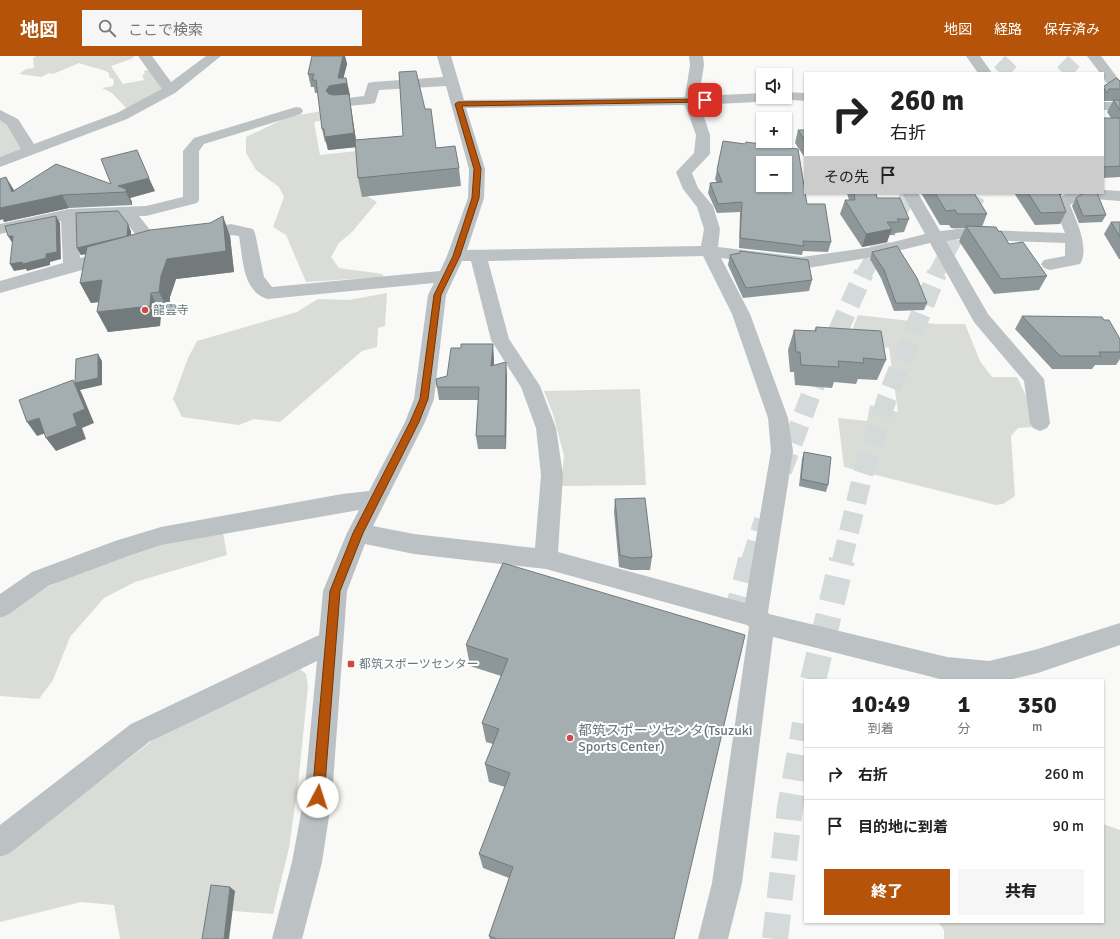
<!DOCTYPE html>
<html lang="ja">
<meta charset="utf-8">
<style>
body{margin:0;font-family:Signika,"Noto Sans JP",sans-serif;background:#f6f6f6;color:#222;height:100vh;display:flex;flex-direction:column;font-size:15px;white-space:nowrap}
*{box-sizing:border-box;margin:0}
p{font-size:13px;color:#767676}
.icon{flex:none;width:22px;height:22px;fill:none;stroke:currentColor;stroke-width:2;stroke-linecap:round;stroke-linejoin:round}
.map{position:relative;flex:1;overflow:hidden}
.panel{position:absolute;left:804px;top:623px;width:300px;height:244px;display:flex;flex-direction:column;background:#fff;border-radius:0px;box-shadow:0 1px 3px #0004}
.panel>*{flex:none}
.top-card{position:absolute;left:804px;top:16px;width:300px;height:122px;border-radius:0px;box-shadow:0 1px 3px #0004;background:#fff;color:#222;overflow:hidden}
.tools{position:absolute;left:756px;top:12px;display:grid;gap:8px}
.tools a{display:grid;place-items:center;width:36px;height:36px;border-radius:0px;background:#fff;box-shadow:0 1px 3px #0004;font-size:20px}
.pin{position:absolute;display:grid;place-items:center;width:34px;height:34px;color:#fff;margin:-17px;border-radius:8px;box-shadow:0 2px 6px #0006}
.me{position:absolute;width:44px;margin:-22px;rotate:5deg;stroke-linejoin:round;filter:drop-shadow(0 0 3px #0008)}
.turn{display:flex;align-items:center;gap:14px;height:84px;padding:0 20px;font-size:18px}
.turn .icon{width:52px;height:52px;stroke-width:2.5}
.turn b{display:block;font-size:28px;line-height:34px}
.then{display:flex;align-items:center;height:38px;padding:0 20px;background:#0003;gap:8px;font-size:15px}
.eta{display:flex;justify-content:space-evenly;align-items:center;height:68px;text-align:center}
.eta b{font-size:24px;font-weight:800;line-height:28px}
.button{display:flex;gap:8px;margin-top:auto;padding:8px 20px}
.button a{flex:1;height:46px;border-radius:0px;background:#b45309;color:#fff;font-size:16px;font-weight:800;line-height:46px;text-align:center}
.button a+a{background:#f6f6f6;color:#222}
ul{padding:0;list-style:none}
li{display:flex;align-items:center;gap:12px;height:52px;padding:0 20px;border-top:1px solid #e0e0e0}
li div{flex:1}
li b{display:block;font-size:15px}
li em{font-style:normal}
header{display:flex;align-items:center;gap:24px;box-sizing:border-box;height:56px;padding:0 20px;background:#b45309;color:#fff}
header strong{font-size:19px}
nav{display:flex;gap:22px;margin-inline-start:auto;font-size:14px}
.search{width:280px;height:36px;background:#f6f6f6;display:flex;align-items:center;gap:10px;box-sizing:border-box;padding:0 14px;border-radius:0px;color:#767676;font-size:15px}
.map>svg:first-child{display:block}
</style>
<header>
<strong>地図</strong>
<div class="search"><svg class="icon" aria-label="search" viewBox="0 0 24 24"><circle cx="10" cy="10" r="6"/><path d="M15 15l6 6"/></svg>ここで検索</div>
<nav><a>地図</a><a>経路</a><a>保存済み</a></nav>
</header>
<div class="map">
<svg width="1120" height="883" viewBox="0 0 1120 883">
<rect width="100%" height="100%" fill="#f9f9f7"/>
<g fill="#daddd7">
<path d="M36 0H135L131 3 111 10 123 28 144 24 142 19 145 18 144 15 151 13 167 36 128 54 112 37 102 32 113 30 114 24 109 21V17C104 13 86 10 79 7L53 18 49 17 41 21 19 18 26 13 34 12 33 2Z"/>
<polygon points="0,55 26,95 0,104"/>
<polygon points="322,55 320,65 314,66 320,99 357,95 362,137 377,146 352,176 339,187 331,201 339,212 383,218 383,221 306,226 286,179 273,171 284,141 279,131 256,114 246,97 246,81 288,61"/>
<polygon points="387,237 385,270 378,272 377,291 362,295 280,366 254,363 239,369 182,361 173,343 188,302 197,285 297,256 318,243 349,244"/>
<polygon points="858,259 936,268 965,268 980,305 992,321 1017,321 1027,342 1032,371 1018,372 1011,380 1015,440 1003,448 996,449 844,411 838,362 867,365 870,349 898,356 889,292 859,289 849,282"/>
<polygon points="640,333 646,429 561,430 564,400 553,358 544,335"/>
<polygon points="223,477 227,499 135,526 104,542 70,581 53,624 39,643 0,640 0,563 11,551 36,536 94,510 166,486"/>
<polygon points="300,613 306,618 308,630 298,729 289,792 273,858 208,853 204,883 120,883 114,849 81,846 0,866 0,802 157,681"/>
<polygon points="1103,768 1120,774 1120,883 944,883 944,874 938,866 1103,866"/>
</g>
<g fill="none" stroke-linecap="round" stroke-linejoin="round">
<g stroke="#d4d9d9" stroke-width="16" stroke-dasharray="16 8" stroke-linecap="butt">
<polyline points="1000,17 1016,0"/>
<polyline points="1063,17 1079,0"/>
<polyline points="864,218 910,137"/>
<polyline points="936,218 979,137"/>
</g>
<g stroke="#d4d9d9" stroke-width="20" stroke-dasharray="20 10" stroke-linecap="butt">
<polyline points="782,415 820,315 864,217"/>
<polyline points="751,505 764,464"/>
<polyline points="842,505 862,422 887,342 937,217"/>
</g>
<g stroke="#d4d9d9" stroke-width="26" stroke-dasharray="26 14" stroke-linecap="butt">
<polyline points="725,604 751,504"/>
<polyline points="813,624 842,504"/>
<polyline points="775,883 790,752 805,668"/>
</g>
<g fill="#bcc2c4" fill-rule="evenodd">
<polygon points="138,0 152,0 171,26 206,0 221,0 175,37 127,63 0,111 0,101 21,93 7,69 0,64 0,54 18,63 34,88 117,57 162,33"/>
<path d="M437 0H451L464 44 685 41 690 9 689 0H703L704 9 699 40 763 37V41H785V36L805 37V45L780 43 774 45 700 49 710 79V98L692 117 698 132 713 150 720 173 718 191 802 201 873 191 925 178 902 137H918L940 175 959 173 1065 177 1053 147C1063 132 1087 137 1103 137V134L1120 135V145L1081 142 1070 149C1076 164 1090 192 1080 208L1050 214 1044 212 1041 208 1044 204 1065 200V187L959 183 946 185 988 258 1044 323 1050 367 1047 372 1040 375 1033 372 1030 367 1024 325 974 266 930 187 873 201 802 213 721 202 750 258 788 362 793 395 768 556 769 558 947 601 989 605 1038 593 1120 567V589L1038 617 1008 624H944L773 581 742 827 728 883H698L712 827 749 571 747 569 546 513 414 498 365 488 347 535 332 741 322 806 302 883H272L292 806 304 741 317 605 149 686 10 797 0 801V769L131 668 319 579 323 535 347 477 359 454 161 489 128 500 48 530 9 558 0 562V538L32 516 115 485 161 471 342 438 369 435 405 366 414 343 428 239 434 227 268 243C242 236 243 202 239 180 223 176 208 188 192 184L190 180 192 176 231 168 253 173 255 177 264 221 272 231 440 215 447 200 468 142 469 113 446 30 379 34 375 47 370 48 337 51 332 50 330 47 332 44 364 40 368 27 373 26 443 21ZM685 49 696 79 694 97 676 116 683 133 697 151 704 173 701 190 467 194 484 142 485 113 466 52ZM703 200 732 258 768 362 771 395 745 547 558 496 563 419 556 372 540 330 509 283 488 205ZM462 205H471L491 284 521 331 536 372 541 419 535 492 414 478 373 470 425 366 434 343 446 239Z"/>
<polygon points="966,0 980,0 992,17 978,17"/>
<path d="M1087 0H1101L1120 25V38C1113 36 1103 25 1103 17H1100Z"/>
<rect x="1103" y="46" width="17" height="8"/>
<polygon points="296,51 301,52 303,55 301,58 204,88 199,95 199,144 197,147 146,160 139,160 162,189 159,193 153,194 147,193 122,161 78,163 80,202 112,195 118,196 121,200 118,204 0,237 0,225 63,207 61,165 0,178 0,168 69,153 146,150 183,141 183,95 194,82"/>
</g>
</g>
<g fill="#8d9698">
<polygon points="312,0 345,0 347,8 343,22 346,22 349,35 350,40 349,40 356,84 403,80 425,53 436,92 459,112 461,130 362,141 358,122 356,91 328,94 326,86 325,86 322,73 318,37 315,37 314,31 311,31 308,18"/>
<polygon points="1116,22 1120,25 1120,121 1103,122 1103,62 1111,62 1107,56 1113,45 1103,45 1103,31"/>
<polygon points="798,74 805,74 805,102 795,87"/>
<polygon points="717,114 807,148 831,186 828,196 803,195 802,199 739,192 740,156 717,157 708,137 710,127 717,127 715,123"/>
<polygon points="0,123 14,135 111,128 155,135 130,142 132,146 132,149 69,152 4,166 3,163 0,164"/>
<polygon points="847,137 876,137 877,142 909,163 904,176 895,177 894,179 889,179 887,186 862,191 840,158 845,144 849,144"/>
<polygon points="921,137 974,137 987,158 982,171 999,176 1009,188 1047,220 1039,234 994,238 959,185 965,172 951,172 949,169 940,169"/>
<polygon points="1014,137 1066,137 1062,138 1060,140 1066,156 1060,168 1035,169"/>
<polygon points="1076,142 1106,159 1102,166 1079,167 1072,150"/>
<polygon points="1111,166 1120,166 1120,203 1119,203 1104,178"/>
<polygon points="131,175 131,179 230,180 234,216 176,223 170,241 169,256 161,257 160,270 108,276 98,246 91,247 80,227 86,198 81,199 77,192"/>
<polygon points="872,196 927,247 924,254 894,255 881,222 870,203"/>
<polygon points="730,199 812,224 809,235 743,242 728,209"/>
<polygon points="1022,260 1104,264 1120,283 1120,303 1116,309 1095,309 1092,313 1052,313 1015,273"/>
<polygon points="816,271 886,304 877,324 858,323 856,328 834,326 832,332 795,329 794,316 790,316 788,294 794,274 814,275"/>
<polygon points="494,302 494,309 507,319 506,393 478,393 476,380 478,344 439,344 437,331 447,320"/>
<polygon points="804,396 828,429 826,436 799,430 802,403"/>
<polygon points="615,443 652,501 650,514 631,514 619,511 614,456"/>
<polygon points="503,507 674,883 490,883 489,880 509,822 483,812 479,798 505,731 489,726 485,708 493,688 486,686 482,667 501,620 470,610 466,589"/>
</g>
<g fill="#737a7c">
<polygon points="343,0 345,0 347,8 342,28 346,22 349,35 350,40 349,40 351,51 357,91 328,94 325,81 326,35 329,30 338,22"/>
<polygon points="6,121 14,134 19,148 62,139 69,152 4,166 3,163 0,164 0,152 12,136"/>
<polygon points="149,122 155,135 130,142 132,146 132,149 126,136 118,130"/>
<polygon points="1057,137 1066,137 1062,138 1052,146"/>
<polygon points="56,160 60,167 61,203 50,206 50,209 27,215 26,213 14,215 10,208"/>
<polygon points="223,160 230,180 234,216 176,223 170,241 169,256 159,236 161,220 167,203"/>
<polygon points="128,168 131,175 131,188 81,199 77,192"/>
<polygon points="892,173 887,186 862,191 866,178"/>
<polygon points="8,180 13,180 13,188"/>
<polygon points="102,224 113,244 91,247 80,227"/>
<polygon points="151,237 161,257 160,270 108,276 97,256"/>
<polygon points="493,288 494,302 493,323 491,310"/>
<polygon points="98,298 102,305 102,329 80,334 82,338 94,367 82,372 86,383 56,395 46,382 73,358 73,324 75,327"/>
<polygon points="506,306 507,319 506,393 505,380"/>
<polygon points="39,362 49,376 37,380 27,366"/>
<polygon points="230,831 235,835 229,883 224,883"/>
</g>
<g fill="#a4aeb1" stroke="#737a7c" fill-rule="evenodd">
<polygon points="312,0 343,0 338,22 346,22 347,27 329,30 326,35 329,38 334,39 349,38 354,77 325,81 324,73 322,73 316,24 312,24 314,18 308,18"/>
<polygon points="416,15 425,53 431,53 436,92 455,90 459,112 358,122 355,84 403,80 399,16"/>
<polygon points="1116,22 1120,25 1120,33 1109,33 1107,37 1103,31"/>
<polygon points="1113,44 1120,44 1120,54"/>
<polygon points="1103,62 1120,62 1120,110 1103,111"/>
<polygon points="798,74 805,74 805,84"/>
<path d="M723 85 745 88 746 86 798 93 807 148H825L831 186 803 185 804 190 740 182 742 146 718 148 710 127 722 126 717 114ZM763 107H785V129H763Z"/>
<polygon points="137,94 149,122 118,130 126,133 126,136 62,139 0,152 0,123 6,121 12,136 56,108 111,128 101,103"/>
<polygon points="854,137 876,137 877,142 900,142 909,163 897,163 899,166 887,166 892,173 866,178 845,144 855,144"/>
<polygon points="935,137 974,137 987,158 957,158 955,154 946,155"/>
<polygon points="1028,137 1059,137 1066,156 1041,157"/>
<polygon points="1084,137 1097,137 1106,159 1083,160 1076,142"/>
<polygon points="118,155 128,168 127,180 77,192 76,157"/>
<polygon points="56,160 57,196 46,198 46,202 23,208 22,206 10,208 13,180 8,180 5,170"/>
<polygon points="223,160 226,195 167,203 161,220 159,236 151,237 150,250 97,256 102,224 80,227 87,191 150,174 210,167"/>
<polygon points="1111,166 1120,166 1120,181"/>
<polygon points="966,170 996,171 999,176 1001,175 1009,188 1023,186 1047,220 1001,223"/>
<polygon points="897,190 917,222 927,247 896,247 884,214 872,196"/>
<polygon points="740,195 808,204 812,224 746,232 730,199 740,197"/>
<polygon points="1022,260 1102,261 1104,264 1109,264 1120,283 1120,296 1099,296 1101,300 1060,300"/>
<polygon points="816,271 881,275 886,304 863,302 864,307 838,305 839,311 801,309 800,296 796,296 794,274 816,275"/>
<polygon points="461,288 493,288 491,310 506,306 505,380 476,380 479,331 437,331 436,323 447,320 451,292 461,292"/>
<polygon points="98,298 98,322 75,327 76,303"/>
<polygon points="73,324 85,353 73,358 77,370 46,382 39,362 27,366 19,344"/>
<polygon points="804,396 831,401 828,429 801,423"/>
<polygon points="645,442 652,501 632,502 620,499 615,443"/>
<polygon points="503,507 745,579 674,883 497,883 489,880 513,811 479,798 510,717 485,708 499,673 482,667 508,603 466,589"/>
<polygon points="211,829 230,831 224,883 202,883"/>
</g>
<polygon fill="#b45309" stroke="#753606" points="705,43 708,44 707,46 462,50 481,113 479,142 460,200 441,239 428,343 419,366 363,477 340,535 324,741 322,745 318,746 314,745 312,741 330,535 353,477 410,366 420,343 434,239 453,200 472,142 474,113 455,48 458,46"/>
<g fill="#ce4a42" stroke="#fff" stroke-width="1.5">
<circle cx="145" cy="254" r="4"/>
<rect x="347" y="604" width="8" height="8" rx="2"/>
<circle cx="570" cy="682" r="4"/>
</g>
<g text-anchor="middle" stroke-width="4" stroke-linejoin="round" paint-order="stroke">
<g font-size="12" fill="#67797e" stroke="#fff" text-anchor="start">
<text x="153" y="258">龍雲寺</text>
<text x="359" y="612">都筑スポーツセンター</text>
</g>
<g font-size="14" fill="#67797e" stroke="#fff" text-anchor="start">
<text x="578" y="679">都筑スポーツセンタ(Tsuzuki<tspan x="578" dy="16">Sports Center)</tspan></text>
</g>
</g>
</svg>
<div class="tools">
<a><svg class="icon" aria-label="sound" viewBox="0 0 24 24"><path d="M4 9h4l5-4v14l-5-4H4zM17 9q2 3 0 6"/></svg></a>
<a>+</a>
<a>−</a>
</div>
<div class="pin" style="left:705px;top:44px;background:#d93025"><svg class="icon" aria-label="arrive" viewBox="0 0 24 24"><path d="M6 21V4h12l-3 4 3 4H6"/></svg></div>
<svg class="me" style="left:318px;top:741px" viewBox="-20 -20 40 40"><circle r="19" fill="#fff"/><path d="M0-13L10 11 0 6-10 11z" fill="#b45309"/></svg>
<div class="top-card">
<div class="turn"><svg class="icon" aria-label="right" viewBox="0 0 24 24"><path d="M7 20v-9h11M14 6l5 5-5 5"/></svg><div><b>260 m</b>右折</div></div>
<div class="then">その先<svg class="icon" aria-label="arrive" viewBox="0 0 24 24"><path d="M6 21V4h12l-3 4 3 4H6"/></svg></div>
</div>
<section class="panel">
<div class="eta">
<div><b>10:49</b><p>到着</p></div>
<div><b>1</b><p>分</p></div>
<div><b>350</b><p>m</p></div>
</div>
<ul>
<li><svg class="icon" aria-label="right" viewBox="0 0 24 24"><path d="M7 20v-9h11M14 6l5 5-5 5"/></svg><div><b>右折</b></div><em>260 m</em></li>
<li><svg class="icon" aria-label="arrive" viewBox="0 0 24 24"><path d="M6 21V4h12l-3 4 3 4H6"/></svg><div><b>目的地に到着</b></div><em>90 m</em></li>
</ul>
<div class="button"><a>終了</a><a>共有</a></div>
</section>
</div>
